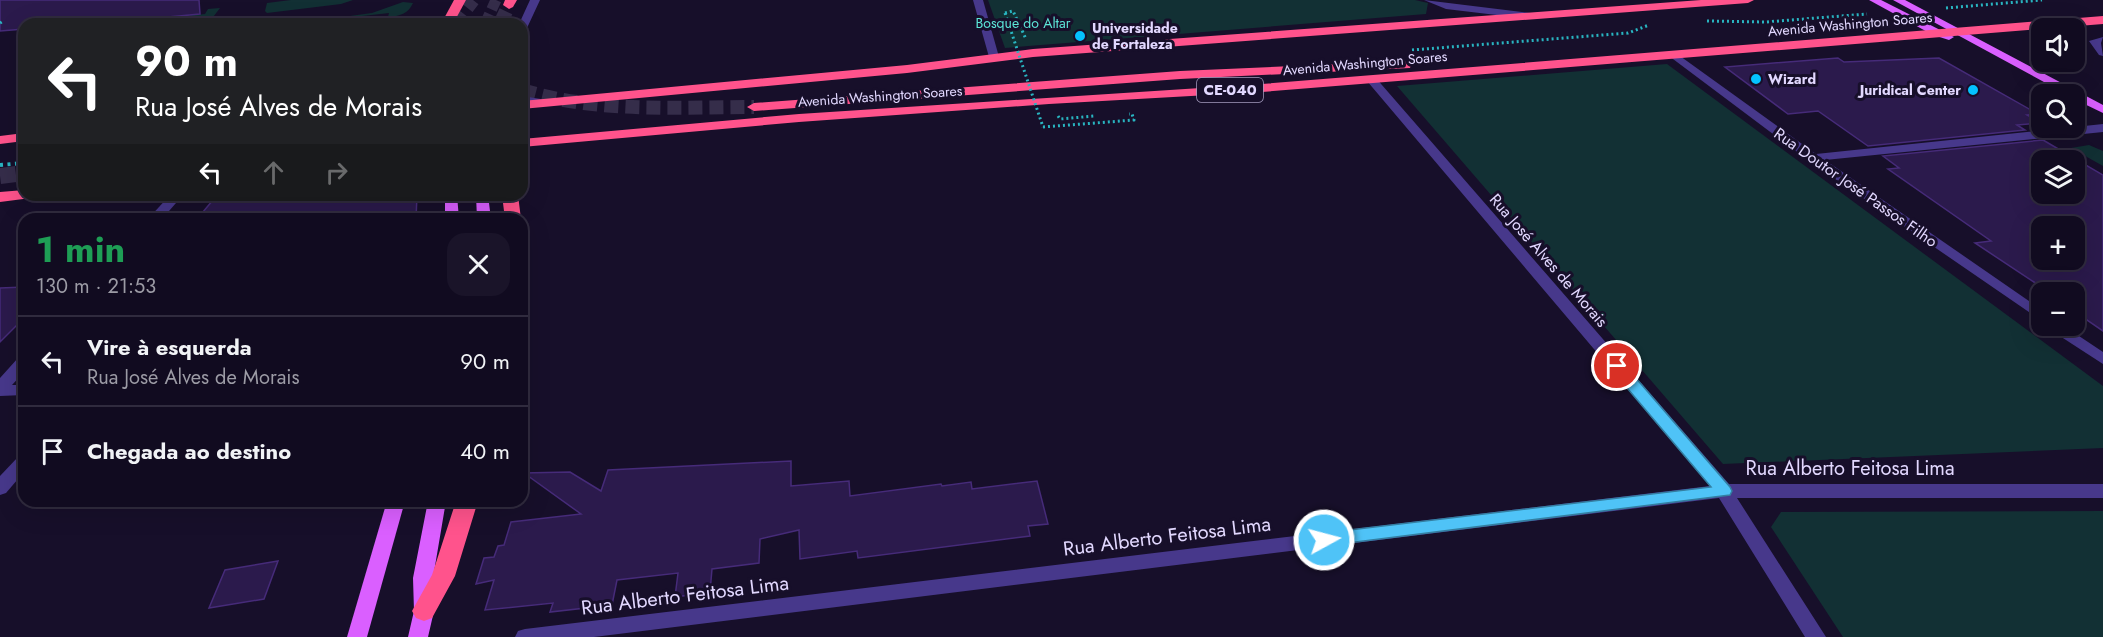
<!DOCTYPE html>
<html lang="pt">
<meta charset="utf-8">
<style>
body{margin:0;font-family:Jost,sans-serif;background:#1a1429;color:#f1f3f6;height:100vh;display:flex;flex-direction:column;font-size:22px;white-space:nowrap}
*{box-sizing:border-box;margin:0}
p{font-size:20px;color:#9c9ba5}
.icon{flex:none;width:33px;height:33px;fill:none;stroke:currentColor;stroke-width:2;stroke-linecap:round;stroke-linejoin:round}
.map{position:relative;flex:1;overflow:hidden}
.panel{position:absolute;left:18px;top:213px;width:510px;height:294px;display:flex;flex-direction:column;background:#110b20;border-radius:18px;box-shadow:0 6px 24px #0002,0 0 0 2px #302b3e}
.panel>*{flex:none}
.hud{position:absolute;left:18px;top:18px;width:510px;height:183px;border-radius:18px;box-shadow:0 6px 24px #0002,0 0 0 2px #302b3e;background:#202124;color:#fff;overflow:hidden}
.controls{position:absolute;left:2031px;top:18px;display:grid;gap:12px}
.controls a{display:grid;place-items:center;width:54px;height:54px;border-radius:12px;background:#110b20;box-shadow:0 6px 24px #0002,0 0 0 2px #302b3e;font-size:30px}
.pin{position:absolute;display:grid;place-items:center;width:51px;height:51px;color:#fff;margin:-26px;border:3px solid #fff;border-radius:50%;box-shadow:0 2px 6px #0007}
.me{position:absolute;width:66px;margin:-33px;rotate:83deg;stroke-linejoin:round;filter:drop-shadow(0 0 4px #0008)}
.turn{display:flex;align-items:center;gap:21px;height:126px;padding:0 18px;font-size:27px}
.turn .icon{width:78px;height:78px;stroke-width:2.5}
.turn b{display:block;font-size:42px;line-height:51px}
.lanes{display:flex;align-items:center;height:57px;padding:0 18px;background:#0003;justify-content:center;gap:30px;direction:ltr}
.lanes .off{opacity:.35}
.round{display:grid;place-items:center;flex:none;width:63px;height:63px;border-radius:18px;background:#1a1429}
.headline{display:flex;align-items:center;justify-content:space-between;height:102px;padding:0 18px}
h1{font-size:36px;font-weight:700;line-height:45px;color:#1e9e55}
ul{padding:0;list-style:none}
li{display:flex;align-items:center;gap:18px;height:90px;padding:0 18px;border-top:2px solid #302b3e}
li div{flex:1}
li b{display:block;font-size:22px}
li em{font-style:normal}
.map>svg:first-child{display:block}
</style>
<div class="map">
<svg width="2103" height="637" viewBox="0 0 2103 637">
<rect width="100%" height="100%" fill="#170f2a"/>
<g fill="#123034">
<polygon points="291,0 353,0 341,4 267,13 265,11 267,3"/>
<polygon points="988,0 1415,0 1428,3 1426,14 1005,48"/>
<path d="M403 2 413 3C408 14 400 16 388 17L389 13 291 24 372 13Z"/>
<polygon points="220,8 210,21 93,24 205,14 208,9"/>
<polygon points="1667,64 2103,386 2103,448 1723,464 1397,86"/>
<polygon points="2089,145 2103,151 2103,166 2071,148"/>
<polygon points="2103,511 2103,637 1843,637 1771,527 1781,512"/>
</g>
<g fill="#2b1a4c" stroke="#462b79" stroke-width="1.5" fill-rule="evenodd">
<polygon points="0,0 199,0 200,14 93,24 24,24 24,29 0,31"/>
<polygon points="1838,58 1844,62 1939,58 2038,114 2027,115 2041,123 2017,125 2025,130 1868,146 1818,111 1788,114 1725,67"/>
<path d="M2043 140 2103 175V331L2074 311V292H2049L1975 243 1991 241 1888 169 1899 168 1883 156ZM2042 160H2074V194H2042ZM2042 226H2074V260H2042Z"/>
<polygon points="303,195 417,195 416,219 197,219 213,200"/>
<polygon points="24,287 24,318 0,342 0,288"/>
<polygon points="791,461 791,486 849,481 850,496 941,484 942,486 971,482 972,489 1037,481 1048,524 1028,526 1030,536 858,558 857,551 800,559 799,530 760,539 759,563 712,569 710,592 675,597 678,573 617,580 612,605 550,612 553,603 485,610 494,580 476,584 484,558 494,557 498,546 504,545 511,522 581,514 524,473 570,472 601,491 608,470"/>
<polygon points="278,561 264,599 209,608 225,570"/>
</g>
<g fill="none" stroke-linecap="round" stroke-linejoin="round">
<polyline stroke="#352d4a" stroke-width="11" stroke-dasharray="11 5" stroke-linecap="butt" points="485,24 496,0"/>
<g stroke="#352d4a" stroke-width="14" stroke-dasharray="14 7" stroke-linecap="butt">
<polyline points="454,24 473,0"/>
<polyline points="500,24 509,5"/>
<path d="M522 90C597 113 676 107 754 107"/>
</g>
<polyline stroke="#352d4a" stroke-width="16" stroke-dasharray="16 8" stroke-linecap="butt" points="0,176 24,173"/>
<g stroke="#29b5c1" stroke-width="3" stroke-dasharray="2 3" stroke-linecap="butt">
<polyline points="1946,8 2042,0"/>
<polyline points="1005,13 1013,11 1026,39"/>
<polyline points="1707,21 1766,22 1867,14"/>
<polyline points="0,23 3,21"/>
<polyline points="1412,50 1628,33 1649,25"/>
<polyline points="1058,116 1060,119 1094,116"/>
<polyline points="1043,127 1134,120 1132,114 1129,114"/>
<polyline points="18,164 24,163"/>
</g>
<polyline stroke="#29b5c1" stroke-width="4" stroke-dasharray="3 4.5" stroke-linecap="butt" points="0,165 24,163"/>
<g fill="#47388b" fill-rule="evenodd">
<polygon points="530,0 540,0 527,28 522,31 522,24 519,24"/>
<polygon points="973,0 983,0 999,57 998,59 994,60 989,57"/>
<polygon points="1424,0 1530,13 1535,16 1530,19 1446,9"/>
<polygon points="2103,37 2101,43 2103,56 2099,55 2089,41"/>
<polygon points="1673,51 1816,154 2103,124 2103,132 1825,160 2042,310 2042,321 1809,161 1669,56 1669,52"/>
<polygon points="1371,76 1375,77 1729,484 2103,484 2103,498 1737,498 1826,637 1805,637 1719,498 594,637 515,637 518,631 525,629 1710,486 1367,81 1367,77"/>
<polygon points="522,96 547,100 553,103 547,106 522,102"/>
<polygon points="170,195 183,195 162,219 148,219"/>
<polygon points="2047,326 2064,326 2103,352 2103,364 2049,329"/>
<polygon points="24,357 24,372 12,385 24,385 24,395 0,396 0,378 18,358"/>
<polygon points="24,455 24,472 6,493 0,495 0,476 18,457"/>
</g>
<g fill="#da5fff" fill-rule="evenodd">
<polygon points="1869,0 1881,0 1954,37 1949,40 1933,35"/>
<polygon points="1893,0 1905,0 2103,105 2103,113 2074,99 2074,94 2066,94"/>
<polygon points="445,195 457,195 459,219 445,219"/>
<polygon points="476,195 488,195 491,219 477,219"/>
<polygon points="387,501 405,501 367,637 347,637"/>
<polygon points="428,501 446,501 433,578 434,611 428,637 408,637 414,611 413,578"/>
</g>
<g fill="#ff538c" fill-rule="evenodd">
<polygon points="454,0 466,0 453,24 441,24"/>
<polygon points="505,0 517,0 513,7 509,9 503,5"/>
<polygon points="1701,0 1754,0 1748,3 1033,57 907,73 522,109 522,101 907,65 1033,49"/>
<polygon points="2103,16 2103,24 1262,92 1049,104 799,122 522,147 522,139 799,114 1262,84"/>
<polygon points="1405,61 1411,65 1410,68 1180,79 754,111 747,107 754,103 1180,71"/>
<polygon points="24,133 24,141 0,144 0,136"/>
<polygon points="24,190 24,195 34,195 31,198 0,202 0,192"/>
<polygon points="502,195 518,195 521,219 505,219"/>
<polygon points="456,501 478,501 455,576 432,618 424,621 416,618 412,611 432,575"/>
</g>
<polyline stroke="#29b5c1" stroke-width="3" stroke-dasharray="2 3" stroke-linecap="butt" points="1005,13 1043,127"/>
</g>
<polygon fill="#4fc3f7" stroke="#337fa1" stroke-width="1.5" points="1617,361 1622,362 1730,487 1732,491 1730,495 1324,546 1318,544 1316,540 1318,535 1324,533 1711,487 1611,369 1609,366 1611,362"/>
<g fill="#04c2ff" stroke="#170f2a" stroke-width="2">
<circle cx="1080" cy="36" r="6"/>
<circle cx="1756" cy="79" r="6"/>
<circle cx="1973" cy="90" r="6"/>
</g>
<g text-anchor="middle" stroke-width="6" stroke-linejoin="round" paint-order="stroke">
<g font-size="14" fill="#5ce6d8" stroke="#170f2a">
<text x="1023" y="28">Bosque do Altar</text>
</g>
<g font-size="14" fill="#e2d8ff" stroke="#170f2a">
<text transform="translate(1850 24) rotate(-5)" y="5">Avenida Washington Soares</text>
<text transform="translate(1365 63) rotate(-5)" y="5">Avenida Washington Soares</text>
<text transform="translate(880 96) rotate(-4)" y="5">Avenida Washington Soares</text>
</g>
<g font-size="14" font-weight="bold" fill="#e2d8ff" stroke="#170f2a" text-anchor="start">
<text x="1092" y="33">Universidade<tspan x="1092" dy="16">de Fortaleza</tspan></text>
<text x="1768" y="84">Wizard</text>
<text x="1961" y="95" text-anchor="end">Juridical Center</text>
</g>
<rect fill="#170f2a" stroke="#a59cbf" stroke-width="1.5" x="1197" y="78" width="66" height="24" rx="4.5"/>
<g font-size="15" font-weight="bold" fill="#e2d8ff">
<text x="1230" y="95">CE-040</text>
</g>
<g font-size="16" fill="#e2d8ff" stroke="#170f2a">
<text transform="translate(1856 187) rotate(35)" y="6">Rua Doutor José Passos Filho</text>
<text transform="translate(1549 260) rotate(49)" y="6">Rua José Alves de Morais</text>
</g>
<g font-size="20" fill="#e2d8ff" stroke="#170f2a">
<text x="1850" y="475">Rua Alberto Feitosa Lima</text>
<text transform="translate(1167 536) rotate(-7)" y="7">Rua Alberto Feitosa Lima</text>
<text transform="translate(685 595) rotate(-7)" y="7">Rua Alberto Feitosa Lima</text>
</g>
</g>
</svg>
<div class="controls">
<a><svg class="icon" aria-label="sound" viewBox="0 0 24 24"><path d="M4 9h4l5-4v14l-5-4H4zM17 9q2 3 0 6"/></svg></a>
<a><svg class="icon" aria-label="search" viewBox="0 0 24 24"><circle cx="10" cy="10" r="6"/><path d="M15 15l6 6"/></svg></a>
<a><svg class="icon" aria-label="layers" viewBox="0 0 24 24"><path d="M12 4l9 5-9 5-9-5zM3 14l9 5 9-5"/></svg></a>
<a>+</a>
<a>−</a>
</div>
<div class="pin" style="left:1617px;top:366px;background:#d93025"><svg class="icon" aria-label="arrive" viewBox="0 0 24 24"><path d="M6 21V4h12l-3 4 3 4H6"/></svg></div>
<svg class="me" style="left:1324px;top:540px" viewBox="-20 -20 40 40"><circle r="17" fill="#4fc3f7" stroke="#fff" stroke-width="3"/><path d="M0-11L8 9 0 5-8 9z" fill="#fff"/></svg>
<div class="hud">
<div class="turn"><svg class="icon" aria-label="left" viewBox="0 0 24 24"><path d="M17 20v-9H6M10 6l-5 5 5 5"/></svg><div><b>90 m</b>Rua José Alves de Morais</div></div>
<div class="lanes"><svg class="icon" aria-label="left" viewBox="0 0 24 24"><path d="M17 20v-9H6M10 6l-5 5 5 5"/></svg><svg class="icon off" aria-label="ahead" viewBox="0 0 24 24"><path d="M12 20V5M6 11l6-6 6 6"/></svg><svg class="icon off" aria-label="right" viewBox="0 0 24 24"><path d="M7 20v-9h11M14 6l5 5-5 5"/></svg></div>
</div>
<section class="panel">
<div class="headline"><div><h1>1 min</h1><p>130 m · 21:53</p></div><a class="round"><svg class="icon" aria-label="close" viewBox="0 0 24 24"><path d="M6 6l12 12M18 6L6 18"/></svg></a></div>
<ul>
<li><svg class="icon" aria-label="left" viewBox="0 0 24 24"><path d="M17 20v-9H6M10 6l-5 5 5 5"/></svg><div><b>Vire à esquerda</b><p>Rua José Alves de Morais</p></div><em>90 m</em></li>
<li><svg class="icon" aria-label="arrive" viewBox="0 0 24 24"><path d="M6 21V4h12l-3 4 3 4H6"/></svg><div><b>Chegada ao destino</b></div><em>40 m</em></li>
</ul>
</section>
</div>
